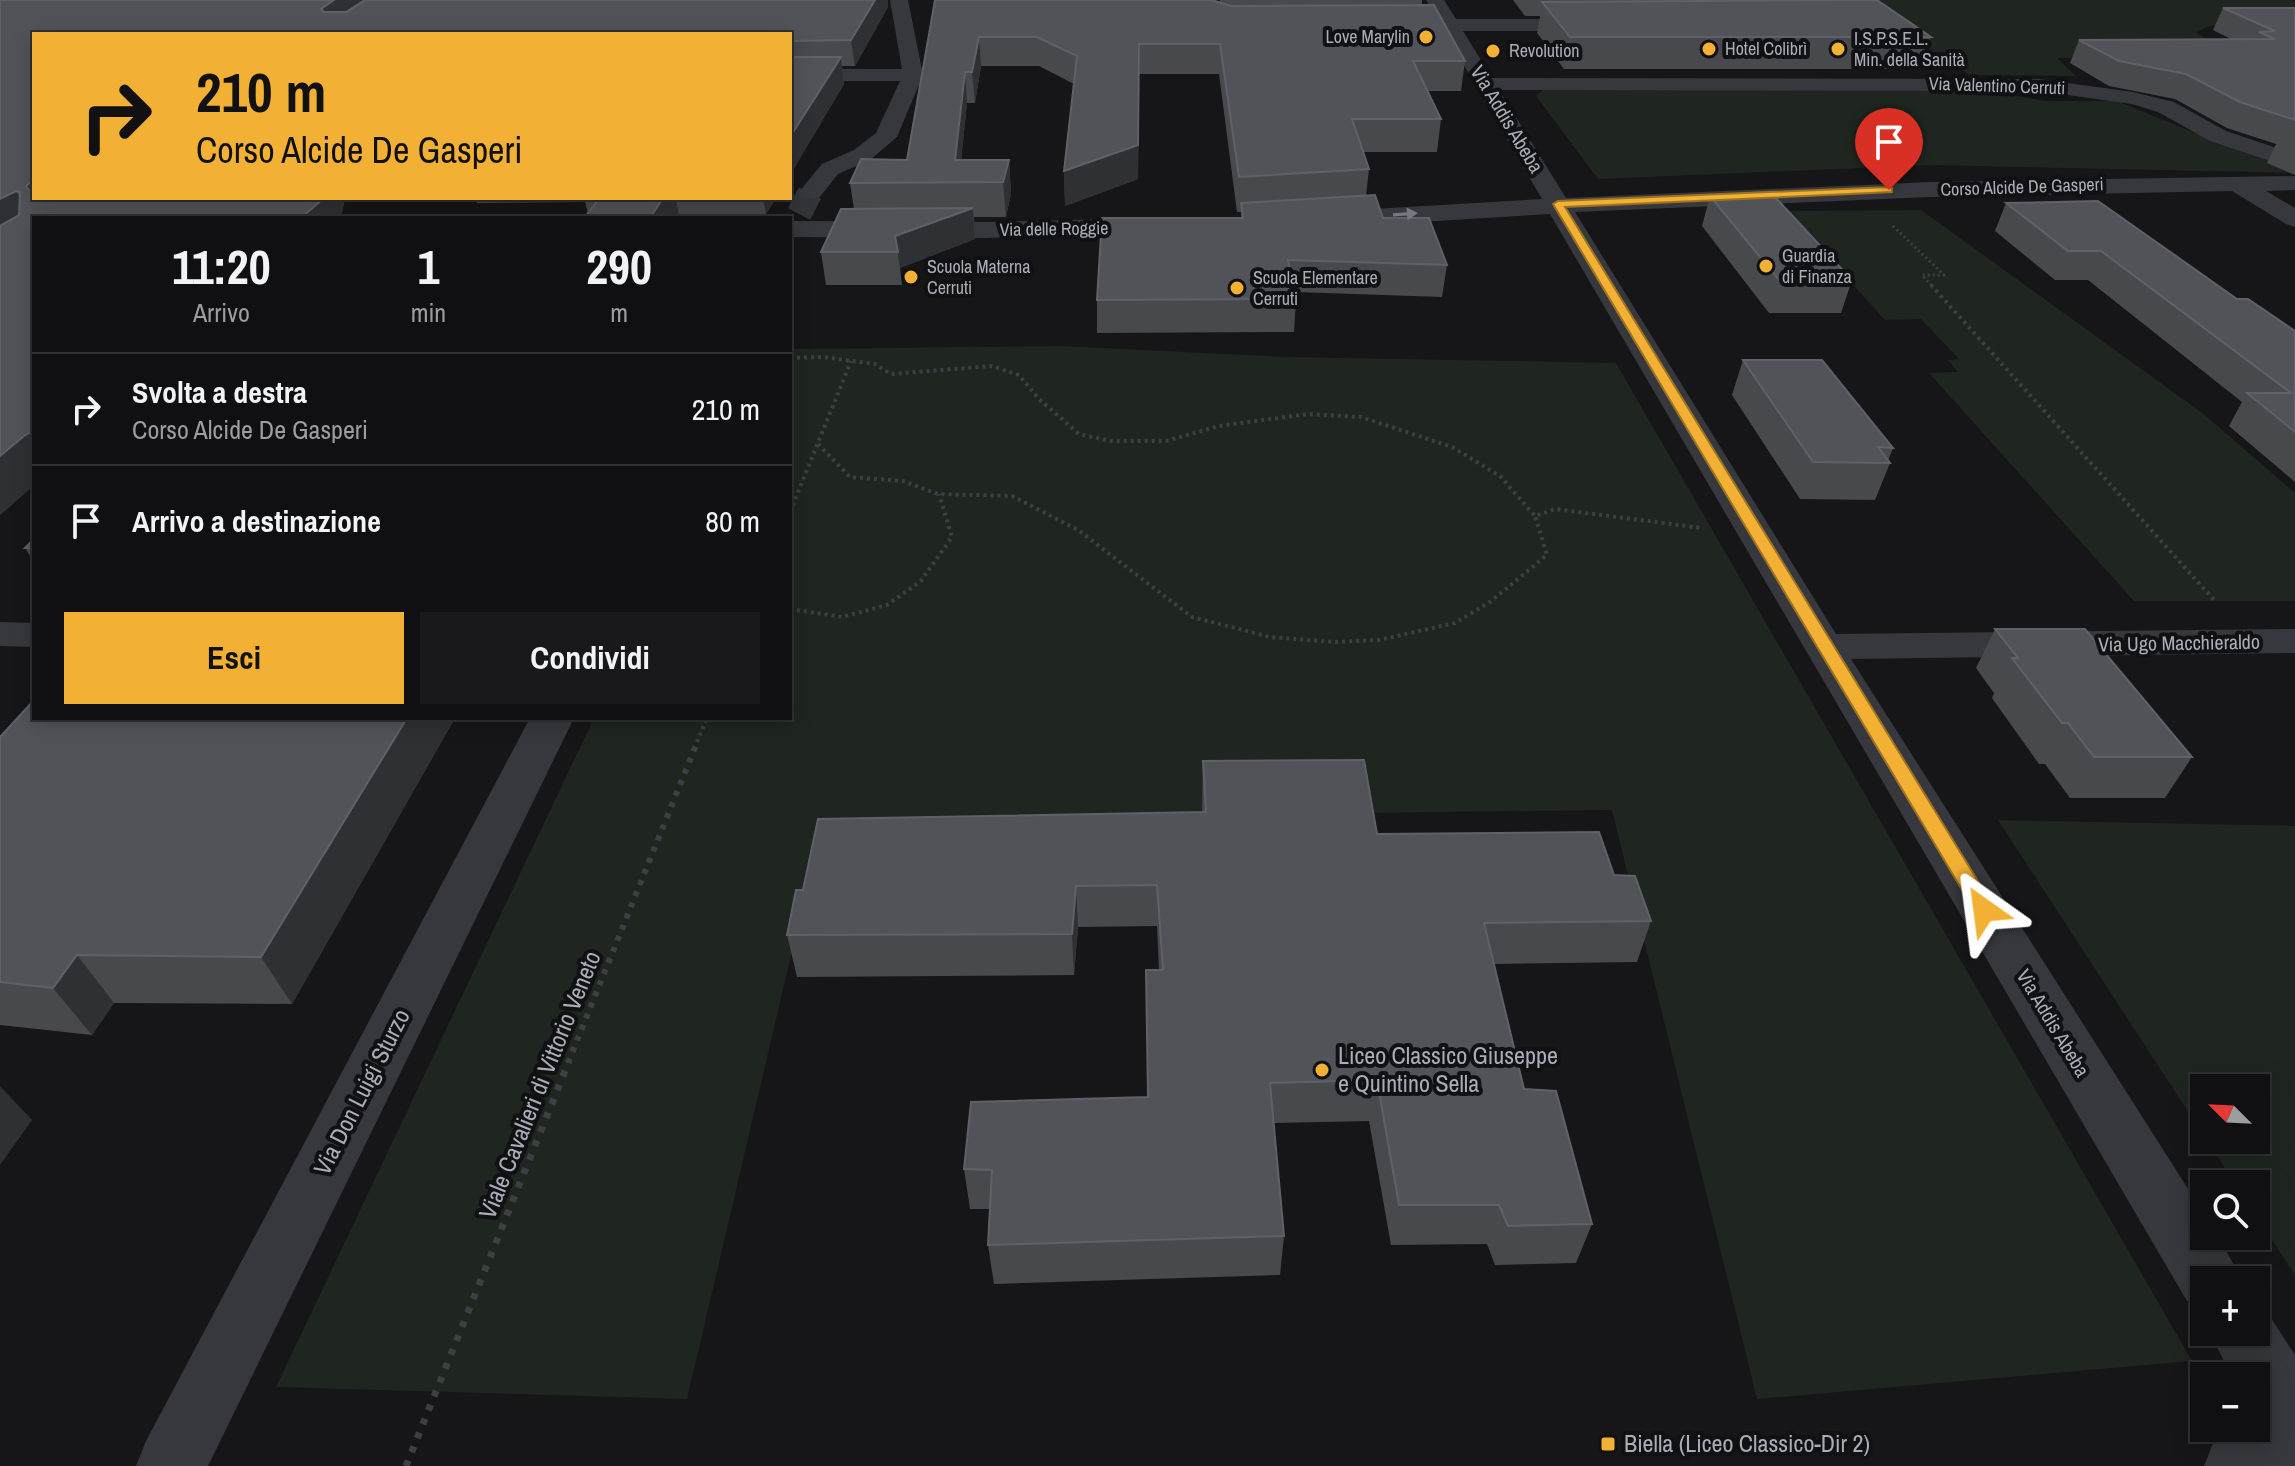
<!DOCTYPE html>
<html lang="it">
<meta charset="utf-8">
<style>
body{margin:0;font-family:"Archivo Narrow",sans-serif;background:#19191b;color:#f1f3f6;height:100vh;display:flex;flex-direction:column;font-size:30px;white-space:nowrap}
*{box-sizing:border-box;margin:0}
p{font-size:26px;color:#9c9d9f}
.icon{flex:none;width:44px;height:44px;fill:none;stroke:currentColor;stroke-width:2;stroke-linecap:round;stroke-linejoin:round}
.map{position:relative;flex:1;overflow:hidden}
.sheet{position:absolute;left:32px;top:216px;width:760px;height:504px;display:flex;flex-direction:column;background:#101012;border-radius:0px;box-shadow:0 4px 20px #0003,0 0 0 2px #303032}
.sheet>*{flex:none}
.guide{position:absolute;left:32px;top:32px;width:760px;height:168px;border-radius:0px;box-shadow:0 4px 20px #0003,0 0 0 2px #303032;background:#f2b134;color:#111;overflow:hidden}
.needle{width:52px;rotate:294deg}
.buttons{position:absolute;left:2190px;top:1074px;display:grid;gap:16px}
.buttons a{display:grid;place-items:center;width:80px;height:80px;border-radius:0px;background:#101012;box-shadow:0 4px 20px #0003,0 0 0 2px #303032;font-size:40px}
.pin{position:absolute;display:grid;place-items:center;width:68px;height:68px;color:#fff;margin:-82px -34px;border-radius:50% 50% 50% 0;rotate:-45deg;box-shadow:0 0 8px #0007}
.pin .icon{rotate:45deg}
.me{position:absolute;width:88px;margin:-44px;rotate:329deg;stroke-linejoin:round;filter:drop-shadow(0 0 6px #0008)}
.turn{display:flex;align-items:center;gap:28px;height:168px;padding:0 32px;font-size:36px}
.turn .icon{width:104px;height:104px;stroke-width:2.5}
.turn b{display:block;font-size:56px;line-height:68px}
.eta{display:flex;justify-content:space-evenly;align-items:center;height:136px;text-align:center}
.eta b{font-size:48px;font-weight:800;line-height:56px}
.button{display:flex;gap:16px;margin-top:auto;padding:16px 32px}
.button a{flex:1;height:92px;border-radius:0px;background:#f2b134;color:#111;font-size:32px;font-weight:800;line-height:92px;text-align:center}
.button a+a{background:#19191b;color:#f1f3f6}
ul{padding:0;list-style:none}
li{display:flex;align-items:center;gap:24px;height:112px;padding:0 32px;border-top:2px solid #303032}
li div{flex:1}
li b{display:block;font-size:30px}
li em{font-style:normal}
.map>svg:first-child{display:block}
</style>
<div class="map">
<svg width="2295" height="1466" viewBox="0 0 2295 1466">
<rect width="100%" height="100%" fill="#161618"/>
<g fill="#1e261f">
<polygon points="1832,0 2290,0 2295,2 2295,26 2210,26 2195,32 2242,59 2057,58 2076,76 1970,75 1879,19"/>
<polygon points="1544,89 1978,89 2045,101 2117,101 2215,141 2268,158 2295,173 1930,165 1598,179 1536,96"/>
<polygon points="1921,210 2205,415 2295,493 2295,601 2134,601 1929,373 1958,372 1948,360 1959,359 1921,319 1885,320 1786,211"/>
<polygon points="1060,346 1285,357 1616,363 2192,1361 1757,1399 1612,810 823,819 687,1399 276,1387 594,718 790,718 790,349"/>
<polygon points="1998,820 2295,826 2295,1275 2256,1216 2256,1184 2235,1184 2207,1140 2256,1140 2256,1088 2204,1088 2204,1136"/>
</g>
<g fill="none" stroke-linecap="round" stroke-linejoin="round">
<polyline stroke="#333438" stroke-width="25" stroke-dasharray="25 12" stroke-linecap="butt" points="799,214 810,193"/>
<polyline stroke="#3d3f44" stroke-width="3" stroke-dasharray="2 3" stroke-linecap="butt" points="1893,226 1944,275 1922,275 1933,287"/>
<g stroke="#3d3f44" stroke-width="4" stroke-dasharray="3 4" stroke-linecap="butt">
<polyline points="1931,285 2215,601"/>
<polyline points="790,358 823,357 875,364 891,374 992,366 1019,375 1039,399 1079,434 1110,441 1166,441 1219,426 1308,414 1361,417 1452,447 1500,476 1535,516 1555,509 1702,528"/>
<polyline points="818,444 850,477 903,481 938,494 1012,496 1078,530 1192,617 1270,637 1334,642 1379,640 1455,623 1490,602 1547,555 1535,516"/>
<polyline points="790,512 851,361"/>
<polyline points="790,609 842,617 887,605 921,581 952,537 939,494"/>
<polyline points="697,742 707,718"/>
</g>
<polyline stroke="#3d3f44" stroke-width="6" stroke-dasharray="5 7" stroke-linecap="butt" points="568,1063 698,740"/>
<polyline stroke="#3d3f44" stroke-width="7" stroke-dasharray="6 9" stroke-linecap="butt" points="406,1466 569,1061"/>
<g fill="#37383d" fill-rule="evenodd">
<polygon points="890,0 908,0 923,75 897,137 870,160 838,174 819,198 801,198 798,193 822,164 854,150 876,133 900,81 790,81 790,69 902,69"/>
<polygon points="1426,0 1444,0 1456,19 1599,19 1608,25 1599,31 1463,31 1492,78 2039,79 2133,92 2174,102 2226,131 2295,154 2295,169 2210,141 2158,112 2132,104 2039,91 1499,90 1566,198 1930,182 2295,176 2295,190 2266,191 2295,208 2295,227 2286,224 2232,191 1930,197 1575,212 1836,634 2295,629 2295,653 1851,659 2204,1214 2204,1236 2218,1236 2242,1280 2204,1280 2204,1308 2187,1301 1550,214 1322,228 1313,225 1309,220 1313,215 1322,212 1542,199 1444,31 1428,31 1419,25 1422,21 1438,19"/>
<polygon points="1162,218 1171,221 1175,226 1171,231 986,238 790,237 790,221 986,222"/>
<polygon points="0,622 34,623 34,647 0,646"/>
<polygon points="530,718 574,718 208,1466 136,1466 146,1441"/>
<path d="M2256 1306 2265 1309 2295 1355V1451C2252 1434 2256 1418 2256 1376H2232L2209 1332H2256Z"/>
</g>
<polygon fill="#37383d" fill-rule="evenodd" points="2295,1402 2295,1466 2204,1466 2214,1441 2227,1428 2256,1428 2256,1409"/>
</g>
<g fill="#47494d">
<polygon points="0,0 888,0 888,7 855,66 842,66 844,84 790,175 790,34 34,34 34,198 345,198 341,218 34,218 34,485 0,515"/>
<polygon points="935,0 1220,3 1220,0 1422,0 1422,5 1465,61 1461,91 1427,91 1441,119 1437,152 1363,152 1369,169 1366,196 1383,218 1447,265 1442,297 1295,292 1296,299 1294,332 1097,333 1097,300 1241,218 1241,212 1237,212 1219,74 1139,74 1138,179 1065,206 1064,171 1074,84 1039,66 981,66 975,103 967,103 961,160 1009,160 1011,194 1006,217 974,217 975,239 900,268 902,285 826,285 821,252 854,209 850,183 907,160"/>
<polygon points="1513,0 1877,0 1931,37 1920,69 1564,69 1537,33 1540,16 1525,16"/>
<polygon points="2223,8 2295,8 2295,175 2267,163 2276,144 2227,128 2175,99 2109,86 2070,63 2079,40 2231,39 2213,30"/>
<polygon points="1710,196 1852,280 1841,313 1769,313 1702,226"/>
<polygon points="475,198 776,198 766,214 679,216 588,213 585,202 477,203"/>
<polygon points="2006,203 2237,299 2295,331 2295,482 2229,426 2242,402 2088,280 2055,280 1995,231"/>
<polygon points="1743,360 1893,448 1888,461 1890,463 1875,500 1800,499 1732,395"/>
<polygon points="34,539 34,562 25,548"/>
<polygon points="1995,629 2192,757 2165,798 2070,798 2045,764 2039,764 1992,698 1994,693 1976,668"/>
<polygon points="34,718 455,718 292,1004 114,1003 92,1035 0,1025 0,737"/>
<polygon points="1203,761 1377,834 1614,875 1651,921 1637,962 1493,964 1524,1089 1592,1224 1576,1263 1495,1265 1487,1244 1391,1245 1369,1121 1274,1123 1284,1236 1280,1275 994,1284 988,1245 990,1209 970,1209 964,1169 1148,1097 1146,970 1159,970 1157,926 1078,927 1074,975 797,977 787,935 1202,812"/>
</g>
<g fill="#2f3033">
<polygon points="334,0 377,0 330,34 321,9"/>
<polygon points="875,0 888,0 888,7 855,66 851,40"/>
<polygon points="979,37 981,66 975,103 972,72"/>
<polygon points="1139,44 1138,179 1065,206 1064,171"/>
<polygon points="841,57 844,84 790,175 790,137"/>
<polygon points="965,72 967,103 959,182 955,160"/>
<polygon points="1009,160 1011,194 1006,217 1003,182"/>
<polygon points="34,180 34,198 26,186"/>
<polygon points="16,191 33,222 0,240 0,199"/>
<polygon points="324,198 345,198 341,218 301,218"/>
<polygon points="663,198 676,198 679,216 678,218 650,218"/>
<polygon points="763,198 776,198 766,214"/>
<polygon points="973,208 975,239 900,268 895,236"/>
<polygon points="34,430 34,485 0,515 0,456 24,436"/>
<polygon points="407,718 455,718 292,1004 261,957"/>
<polygon points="1076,886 1078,927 1074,975 1072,934"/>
<polygon points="77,955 114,1003 92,1035 53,988"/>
<polygon points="0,1086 32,1120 0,1165"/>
</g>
<g fill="#525359" stroke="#5f6168" stroke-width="2">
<polygon points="0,0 334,0 321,9 324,12 346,12 365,0 875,0 851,40 790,41 790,34 34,34 34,180 26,186 29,190 34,190 34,198 324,198 301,218 34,218 34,430 24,436 0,456 0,226 19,215 20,192 16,191 0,199"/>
<polygon points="935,0 1212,0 1231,6 1434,5 1465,61 1413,61 1441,119 1352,119 1369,169 1239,177 1220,44 1139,44 1138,145 1064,171 1077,56 1037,37 979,37 972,72 965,72 955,160 1009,160 1003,182 850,183 861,159 907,160"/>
<polygon points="1849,0 1877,0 1931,37 1570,37 1542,2"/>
<polygon points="2223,8 2295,8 2295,120 2240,102 2186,74 2119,61 2079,40 2275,39 2259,32 2275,31"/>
<polygon points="790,57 841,57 790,137"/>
<polygon points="1375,195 1383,218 1429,218 1447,265 1288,260 1296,299 1097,300 1102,218 1243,218 1241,203"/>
<polygon points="1710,196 1774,196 1852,280 1779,280"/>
<polygon points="600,198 663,198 650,218 584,218"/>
<polygon points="2098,201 2237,299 2248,299 2295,331 2295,432 2247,393 2291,393 2101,251 2068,251 2006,203"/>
<polygon points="973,208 895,236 898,252 821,252 841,209"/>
<polygon points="1743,360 1822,360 1893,448 1878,447 1890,463 1813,462"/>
<polygon points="34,539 34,548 25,548"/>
<polygon points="1995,629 2085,629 2192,757 2094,757 2068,723 2062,723 2012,658 2018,658"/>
<polygon points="34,700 34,718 407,718 261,957 77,955 53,988 0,982 0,737"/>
<polygon points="1364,760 1377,834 1599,832 1614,875 1635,876 1651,921 1484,923 1524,1089 1556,1091 1592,1224 1508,1226 1499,1205 1399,1205 1377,1080 1270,1083 1284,1236 988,1245 992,1170 964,1169 971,1102 1148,1097 1146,970 1163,970 1157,885 1076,886 1072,934 787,935 796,890 803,890 818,819 1206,812 1203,761"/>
</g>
<defs><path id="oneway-solid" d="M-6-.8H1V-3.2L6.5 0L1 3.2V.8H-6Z" transform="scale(2)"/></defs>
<use fill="#757881" href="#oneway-solid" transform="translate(1405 214) rotate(-4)"/>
<polygon fill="#f2b134" stroke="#9d7322" stroke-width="2" points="1889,187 1892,188 1892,192 1565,207 1992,904 1995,910 1992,915 1977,915 1553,204 1558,201"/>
<g fill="#f2b134" stroke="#111113" stroke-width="3">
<circle cx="1426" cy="37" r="8"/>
<circle cx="1709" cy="49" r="8"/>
<circle cx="1838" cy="49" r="8"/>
<circle cx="1493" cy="51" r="8"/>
<circle cx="1766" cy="266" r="8"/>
<circle cx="911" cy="277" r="8"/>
<circle cx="1237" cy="288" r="8"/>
<circle cx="1322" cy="1070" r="8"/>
<rect x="1600" y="1436" width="16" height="16" rx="4"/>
</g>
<g text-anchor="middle" stroke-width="8" stroke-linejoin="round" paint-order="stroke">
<g font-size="18" fill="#a8adb8" stroke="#111113" text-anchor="start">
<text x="1410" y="43" text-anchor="end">Love Marylin</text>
<text x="1854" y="45">I.S.P.S.E.L.<tspan x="1854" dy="21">Min. della Sanità</tspan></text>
<text x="1725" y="55">Hotel Colibrì</text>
<text x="1509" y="57">Revolution</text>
<text x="1782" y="262">Guardia<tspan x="1782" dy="21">di Finanza</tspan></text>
<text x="927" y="273">Scuola Materna<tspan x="927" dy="21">Cerruti</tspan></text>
<text x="1253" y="284">Scuola Elementare<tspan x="1253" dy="21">Cerruti</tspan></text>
</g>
<g font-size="18" fill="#a8adb8" stroke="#111113">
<text transform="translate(1997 86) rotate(2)" y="6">Via Valentino Cerruti</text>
<text transform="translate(2022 187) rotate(-2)" y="6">Corso Alcide De Gasperi</text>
<text transform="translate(1054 229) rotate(-1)" y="6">Via delle Roggie</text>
</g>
<g font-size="20" fill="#a8adb8" stroke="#111113">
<text transform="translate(1507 119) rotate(59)" y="7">Via Addis Abeba</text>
<text transform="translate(2179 643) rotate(-1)" y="7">Via Ugo Macchieraldo</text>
<text transform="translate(2053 1023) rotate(59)" y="7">Via Addis Abeba</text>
</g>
<g font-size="24" fill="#a8adb8" stroke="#111113" text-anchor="start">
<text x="1338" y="1064">Liceo Classico Giuseppe<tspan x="1338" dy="28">e Quintino Sella</tspan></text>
<text x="1624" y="1452">Biella (Liceo Classico-Dir 2)</text>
</g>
<g font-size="24" fill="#a8adb8" stroke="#111113">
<text transform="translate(540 1085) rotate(-68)" y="8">Viale Cavalieri di Vittorio Veneto</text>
<text transform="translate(362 1092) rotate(-63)" y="8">Via Don Luigi Sturzo</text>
</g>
</g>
</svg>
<div class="buttons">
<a><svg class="needle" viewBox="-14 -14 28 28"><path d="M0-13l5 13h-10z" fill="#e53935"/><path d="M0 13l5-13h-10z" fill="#9c9d9f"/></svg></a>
<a><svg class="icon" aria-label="search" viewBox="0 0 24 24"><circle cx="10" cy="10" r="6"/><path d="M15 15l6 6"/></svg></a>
<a>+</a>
<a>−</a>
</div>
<div class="pin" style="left:1889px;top:190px;background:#d93025"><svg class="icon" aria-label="arrive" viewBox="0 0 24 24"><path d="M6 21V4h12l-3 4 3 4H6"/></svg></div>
<svg class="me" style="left:1984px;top:910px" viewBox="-20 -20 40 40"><path d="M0-17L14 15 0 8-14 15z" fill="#f2b134" stroke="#fff" stroke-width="4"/></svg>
<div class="guide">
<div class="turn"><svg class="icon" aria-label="right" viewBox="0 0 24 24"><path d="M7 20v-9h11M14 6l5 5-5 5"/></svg><div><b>210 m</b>Corso Alcide De Gasperi</div></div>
</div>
<section class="sheet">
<div class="eta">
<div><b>11:20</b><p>Arrivo</p></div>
<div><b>1</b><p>min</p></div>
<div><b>290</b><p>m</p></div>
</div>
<ul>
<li><svg class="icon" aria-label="right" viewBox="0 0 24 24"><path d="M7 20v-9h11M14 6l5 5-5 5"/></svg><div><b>Svolta a destra</b><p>Corso Alcide De Gasperi</p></div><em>210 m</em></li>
<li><svg class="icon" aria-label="arrive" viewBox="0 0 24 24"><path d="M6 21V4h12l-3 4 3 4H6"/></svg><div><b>Arrivo a destinazione</b></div><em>80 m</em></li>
</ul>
<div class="button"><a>Esci</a><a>Condividi</a></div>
</section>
</div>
